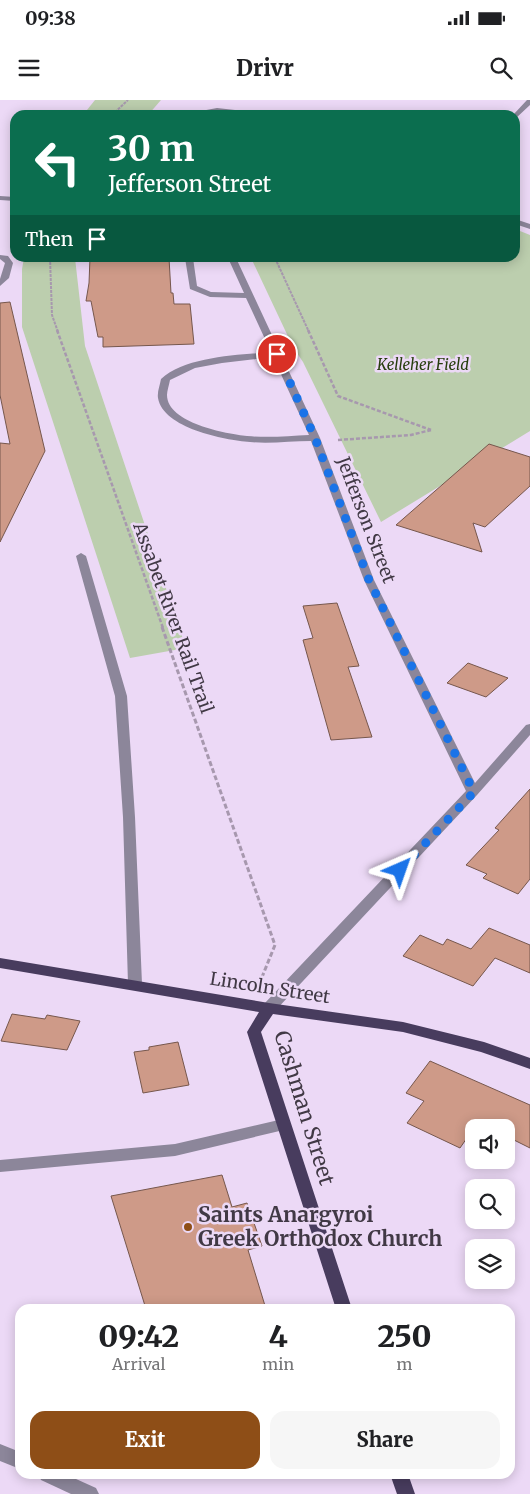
<!DOCTYPE html>
<style>
body{margin:0;font-family:Merriweather,serif;background:#f6f6f6;color:#202124;height:100vh;display:flex;flex-direction:column;font-size:19px;white-space:nowrap}
*{box-sizing:border-box;margin:0}
p{font-size:16px;color:#757577}
.icon{flex:none;width:28px;height:28px;fill:none;stroke:currentColor;stroke-width:2;stroke-linecap:round;stroke-linejoin:round}
.map{position:relative;flex:1;overflow:hidden}
.sheet{position:absolute;left:15px;top:1204px;width:500px;height:175px;display:flex;flex-direction:column;background:#fff;border-radius:15px;box-shadow:0 2px 12px #0003}
.sheet>*{flex:none}
.top-card{position:absolute;left:10px;top:10px;width:510px;height:152px;border-radius:15px;box-shadow:0 2px 12px #0003;background:#0b6e4f;color:#fff;overflow:hidden}
.tools{position:absolute;left:465px;top:1019px;display:grid;gap:10px}
.tools a{display:grid;place-items:center;width:50px;height:50px;border-radius:10px;background:#fff;box-shadow:0 2px 12px #0003;font-size:25px}
.pin{position:absolute;display:grid;place-items:center;width:42px;height:42px;color:#fff;margin:-21px;border:2px solid #fff;border-radius:50%;box-shadow:0 1px 5px #0007}
.me{position:absolute;width:55px;margin:-28px;rotate:43deg;stroke-linejoin:round;filter:drop-shadow(0 0 4px #0008)}
.turn{display:flex;align-items:center;gap:18px;height:105px;padding:0 15px;font-size:22px}
.turn .icon{width:65px;height:65px;stroke-width:2.5}
.turn b{display:block;font-size:35px;line-height:42px}
.then{display:flex;align-items:center;height:48px;padding:0 15px;background:#0003;gap:10px;font-size:19px}
.eta{display:flex;justify-content:space-evenly;align-items:center;height:85px;text-align:center}
.eta b{font-size:30px;font-weight:800;line-height:35px}
.action{display:flex;gap:10px;margin-top:auto;padding:10px 15px}
.action a{flex:1;height:58px;border-radius:15px;background:#8e4e17;color:#fff;font-size:20px;font-weight:800;line-height:58px;text-align:center}
.action a+a{background:#f6f6f6;color:#202124}
.status{display:flex;justify-content:space-between;align-items:center;height:35px;padding:0 25px;background:#fff;direction:ltr}
.status svg{height:14px;fill:currentColor}
header{display:flex;justify-content:space-between;align-items:center;height:65px;padding:0 15px;background:#fff;font-size:22px;font-weight:800}
.map>svg:first-child{display:block}
</style>
<div class="status"><b>09:38</b><svg viewBox="0 0 49 12"><path d="M0 12V9h3v3zM5 12V6h3v6zM10 12V3h3v9zM15 12V0h3v12zM26 1h20v11H26zM47 4h2v5h-2z"/></svg></div>
<header><svg class="icon" aria-label="menu" viewBox="0 0 24 24"><path d="M4 6h16M4 12h16M4 18h16"/></svg>Drivr<svg class="icon" aria-label="search" viewBox="0 0 24 24"><circle cx="10" cy="10" r="6"/><path d="M15 15l6 6"/></svg></header>
<div class="map">
<svg width="530" height="1394" viewBox="0 0 530 1394">
<rect width="100%" height="100%" fill="#ecd9f6"/>
<g fill="#bcceae">
<polygon points="95,0 161,0 148,15 83,15"/>
<polygon points="515,129 530,135 530,331 381,422 303,262 293,247 251,158 515,158"/>
<polygon points="24,158 75,158 85,246 186,548 130,558 22,227 22,169"/>
</g>
<g fill="#ce9a88" stroke="#76574d">
<polygon points="90,158 169,158 171,193 173,193 174,204 190,204 194,244 103,247 103,237 98,237 91,201 86,201 89,183"/>
<polygon points="10,202 45,351 0,442 0,343 10,344 0,295 0,203"/>
<polygon points="489,344 530,357 530,386 485,427 473,423 482,452 396,425"/>
<polygon points="337,503 359,566 348,567 372,637 331,640 303,540 313,538 303,506"/>
<polygon points="468,563 508,578 486,597 447,583"/>
<polygon points="530,689 530,779 518,794 483,778 487,774 466,765 499,730 495,728"/>
<polygon points="489,828 530,845 530,873 495,858 473,886 403,856 420,835 443,845 447,839 471,849"/>
<polygon points="12,914 45,919 47,915 80,921 67,950 1,941"/>
<polygon points="178,942 189,985 143,993 134,952 149,950 149,947"/>
<polygon points="430,961 530,1005 530,1048 506,1036 506,1028 489,1028 478,1022 460,1048 407,1023 424,1001 406,993"/>
<polygon points="222,1075 232,1107 247,1103 262,1146 248,1150 266,1209 146,1209 111,1096"/>
</g>
<g fill="none" stroke-linecap="round" stroke-linejoin="round">
<g stroke="#a798ae" stroke-width="2" stroke-dasharray="3 1" stroke-linecap="butt">
<polyline points="112,15 128,0"/>
<polyline points="50,158 52,215 58,232"/>
<polyline points="275,158 309,232"/>
</g>
<g stroke="#a798ae" stroke-width="2.5" stroke-dasharray="4 2" stroke-linecap="butt">
<polyline points="57,230 163,528"/>
<polyline points="308,230 338,296 431,330"/>
<polyline points="338,340 411,335 431,330"/>
</g>
<polyline stroke="#a798ae" stroke-width="3" stroke-dasharray="5 2.5" stroke-linecap="butt" points="162,527 275,845 260,882"/>
<g fill="#8c869a" fill-rule="evenodd">
<polygon points="527,0 530,0 530,5 515,19 515,15 513,15"/>
<polygon points="217,8 235,10 244,15 223,12 198,15 201,11"/>
<polygon points="0,96 15,97 15,101 0,100"/>
<polygon points="515,119 530,124 530,129 515,124"/>
<polygon points="0,155 8,156 13,163 9,178 0,186 0,179 5,163 0,159"/>
<path d="M185 158H193L197 186 211 192 244 193 228 158H236L320 338 374 480 475 683 526 625 530 624V635L477 695 274 912H264L262 908 264 904 466 691 364 480 311 341C291 341 270 344 250 342 224 340 163 328 158 298 157 292 160 285 161 279 186 256 239 255 271 252L246 198 210 197 190 189ZM273 257 309 335C289 336 268 338 247 336 227 334 167 323 167 295 167 291 169 285 170 280L195 268 222 263Z"/>
<polygon points="81,453 86,456 127,596 135,717 142,884 140,888 130,888 128,884 123,717 115,596 76,456"/>
<polygon points="283,1019 288,1021 291,1025 288,1029 175,1056 0,1072 0,1060 175,1044"/>
<polygon points="0,1344 20,1352 20,1369 0,1361"/>
<polygon points="38,1374 65,1374 96,1388 99,1394 71,1394 41,1380"/>
</g>
<g fill="#483c5e" fill-rule="evenodd">
<polygon points="0,858 269,903 403,922 484,942 530,958 530,969 481,952 403,932 273,914 261,932 352,1209 336,1209 247,932 259,912 0,868"/>
<polygon points="390,1374 408,1374 415,1394 397,1394"/>
</g>
</g>
<g fill="none" stroke-linecap="round" stroke-linejoin="round">
<polyline stroke="#1a73e8" stroke-width="9" stroke-dasharray="0 16.2" points="277,254 315,338 369,480 474,692 400,770"/>
</g>
<circle fill="#8e4e17" stroke="#ecd9f6" stroke-width="2" cx="188" cy="1127" r="5"/>
<g text-anchor="middle" stroke-width="5" stroke-linejoin="round" paint-order="stroke">
<g font-size="15" font-style="italic" fill="#273e0d" stroke="#ecd9f6">
<text x="423" y="270">Kelleher Field</text>
</g>
<g font-size="18" fill="#413945" stroke="#ecd9f6">
<text transform="translate(366 420) rotate(69)" y="6">Jefferson Street</text>
<text transform="translate(173 518) rotate(70)" y="6">Assabet River Rail Trail</text>
<text transform="translate(270 888) rotate(9)" y="6">Lincoln Street</text>
</g>
<g font-size="21" fill="#413945" stroke="#ecd9f6">
<text transform="translate(304 1008) rotate(73)" y="7">Cashman Street</text>
</g>
<g font-size="21" font-weight="bold" fill="#413945" stroke="#ecd9f6" text-anchor="start">
<text x="198" y="1122">Saints Anargyroi<tspan x="198" dy="24">Greek Orthodox Church</tspan></text>
</g>
</g>
</svg>
<div class="tools">
<a><svg class="icon" aria-label="sound" viewBox="0 0 24 24"><path d="M4 9h4l5-4v14l-5-4H4zM17 9q2 3 0 6"/></svg></a>
<a><svg class="icon" aria-label="search" viewBox="0 0 24 24"><circle cx="10" cy="10" r="6"/><path d="M15 15l6 6"/></svg></a>
<a><svg class="icon" aria-label="layers" viewBox="0 0 24 24"><path d="M12 4l9 5-9 5-9-5zM3 14l9 5 9-5"/></svg></a>
</div>
<div class="pin" style="left:277px;top:254px;background:#d93025"><svg class="icon" aria-label="arrive" viewBox="0 0 24 24"><path d="M6 21V4h12l-3 4 3 4H6"/></svg></div>
<svg class="me" style="left:400px;top:770px" viewBox="-20 -20 40 40"><path d="M0-17L14 15 0 8-14 15z" fill="#1a73e8" stroke="#fff" stroke-width="4"/></svg>
<div class="top-card">
<div class="turn"><svg class="icon" aria-label="left" viewBox="0 0 24 24"><path d="M17 20v-9H6M10 6l-5 5 5 5"/></svg><div><b>30 m</b>Jefferson Street</div></div>
<div class="then">Then<svg class="icon" aria-label="arrive" viewBox="0 0 24 24"><path d="M6 21V4h12l-3 4 3 4H6"/></svg></div>
</div>
<section class="sheet">
<div class="eta">
<div><b>09:42</b><p>Arrival</p></div>
<div><b>4</b><p>min</p></div>
<div><b>250</b><p>m</p></div>
</div>
<div class="action"><a>Exit</a><a>Share</a></div>
</section>
</div>
